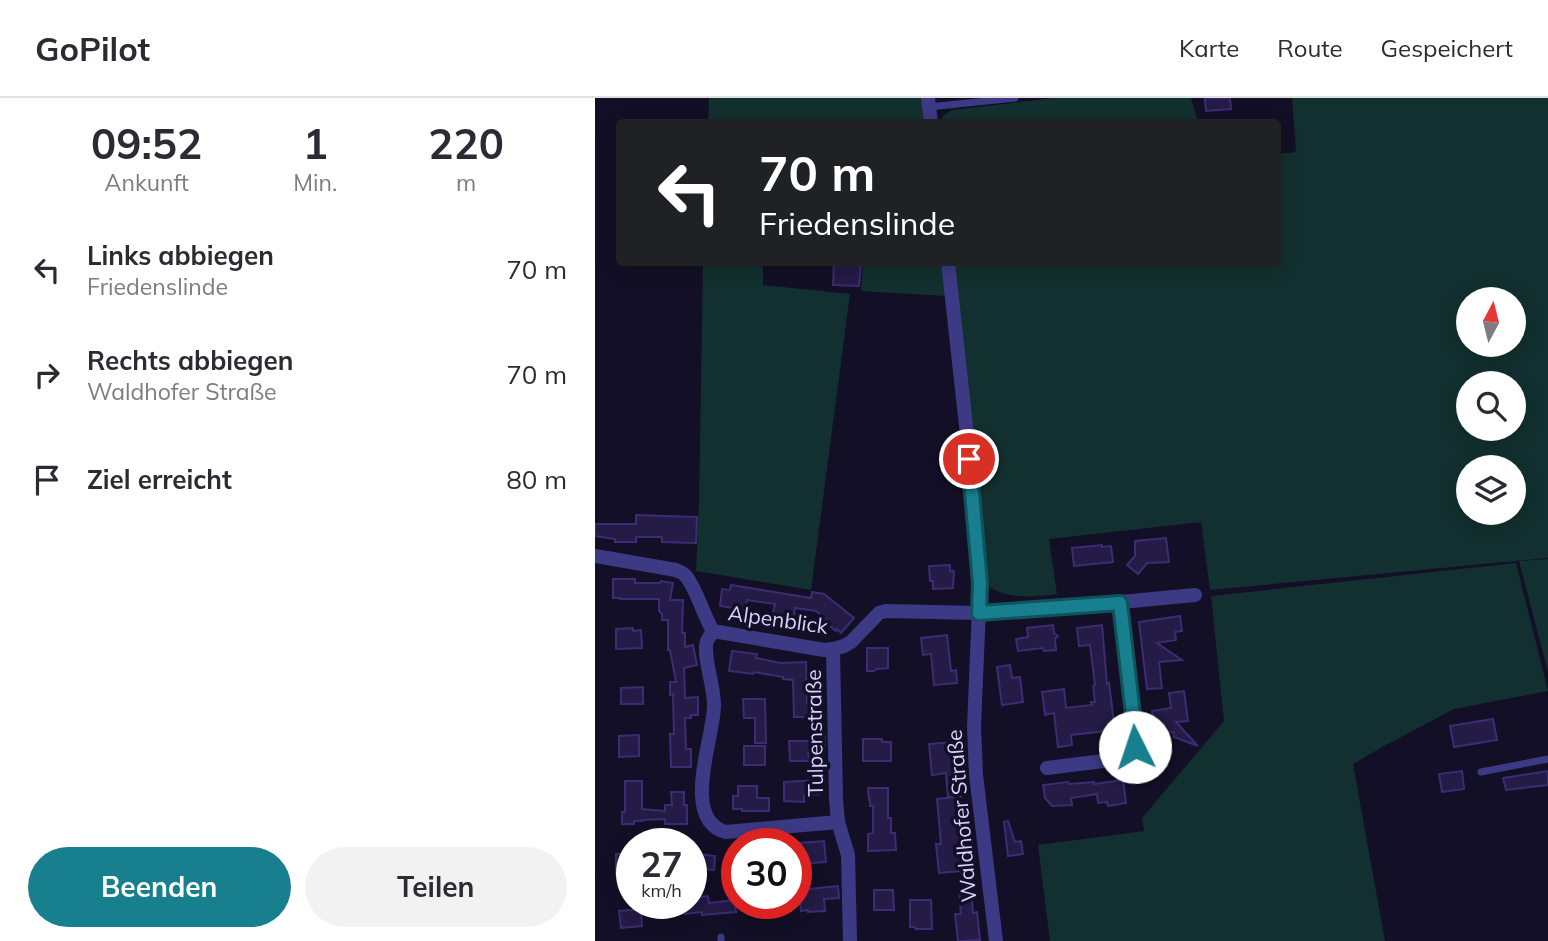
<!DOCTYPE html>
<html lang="de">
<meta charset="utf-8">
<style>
body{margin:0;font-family:Mulish,sans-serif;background:#f2f2f3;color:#2b2b33;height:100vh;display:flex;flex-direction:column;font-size:26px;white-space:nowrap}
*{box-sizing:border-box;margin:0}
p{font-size:23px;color:#7c7c81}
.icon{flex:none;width:38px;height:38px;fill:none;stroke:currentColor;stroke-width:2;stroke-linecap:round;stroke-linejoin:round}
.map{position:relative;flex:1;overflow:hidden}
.panel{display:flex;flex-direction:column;background:#fff;width:595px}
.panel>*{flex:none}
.hud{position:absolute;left:21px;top:21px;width:665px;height:147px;border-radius:7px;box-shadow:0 4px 18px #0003;background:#202124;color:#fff;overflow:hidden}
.needle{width:46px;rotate:7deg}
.buttons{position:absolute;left:861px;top:189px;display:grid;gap:14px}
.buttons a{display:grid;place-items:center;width:70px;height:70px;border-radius:50%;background:#fff;box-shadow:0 4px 18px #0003;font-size:35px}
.speed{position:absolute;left:21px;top:730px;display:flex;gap:14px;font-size:35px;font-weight:700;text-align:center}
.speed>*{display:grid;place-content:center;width:91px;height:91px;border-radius:50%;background:#fff;box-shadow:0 4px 18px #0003;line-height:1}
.speed small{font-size:18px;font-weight:400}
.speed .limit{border:10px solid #d22;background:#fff;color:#111}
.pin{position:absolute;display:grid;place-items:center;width:60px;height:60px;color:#fff;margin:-30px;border:4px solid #fff;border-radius:50%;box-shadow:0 2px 7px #0007}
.me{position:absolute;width:77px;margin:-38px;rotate:356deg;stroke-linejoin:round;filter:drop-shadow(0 0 5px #0008)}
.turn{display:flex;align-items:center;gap:24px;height:147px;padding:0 28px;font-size:32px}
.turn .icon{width:91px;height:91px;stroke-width:2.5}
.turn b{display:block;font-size:49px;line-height:60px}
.eta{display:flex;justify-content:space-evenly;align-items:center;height:119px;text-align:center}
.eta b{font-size:42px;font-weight:700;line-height:49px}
.button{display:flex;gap:14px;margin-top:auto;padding:14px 28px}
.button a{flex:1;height:80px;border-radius:42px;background:#187f8f;color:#fff;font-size:28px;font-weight:700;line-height:80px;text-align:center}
.button a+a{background:#f2f2f3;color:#2b2b33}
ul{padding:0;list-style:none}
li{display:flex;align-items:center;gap:21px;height:105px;padding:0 28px}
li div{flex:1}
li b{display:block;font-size:26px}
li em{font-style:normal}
header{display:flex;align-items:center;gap:42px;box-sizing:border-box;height:98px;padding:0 35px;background:#fff;border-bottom:2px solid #e1e1e2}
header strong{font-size:33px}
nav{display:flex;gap:38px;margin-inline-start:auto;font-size:24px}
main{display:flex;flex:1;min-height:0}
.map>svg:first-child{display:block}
</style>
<header>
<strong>GoPilot</strong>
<nav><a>Karte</a><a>Route</a><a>Gespeichert</a></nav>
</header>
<main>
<section class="panel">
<div class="eta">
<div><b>09:52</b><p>Ankunft</p></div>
<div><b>1</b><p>Min.</p></div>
<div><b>220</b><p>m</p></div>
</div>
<ul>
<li><svg class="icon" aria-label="left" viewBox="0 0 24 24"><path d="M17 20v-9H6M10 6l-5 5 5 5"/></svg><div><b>Links abbiegen</b><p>Friedenslinde</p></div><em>70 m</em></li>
<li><svg class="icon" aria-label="right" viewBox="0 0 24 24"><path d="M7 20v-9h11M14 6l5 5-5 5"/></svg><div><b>Rechts abbiegen</b><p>Waldhofer Straße</p></div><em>70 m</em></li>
<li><svg class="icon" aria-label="arrive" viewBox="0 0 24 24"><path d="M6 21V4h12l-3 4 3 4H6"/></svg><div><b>Ziel erreicht</b></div><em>80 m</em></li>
</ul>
<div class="button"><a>Beenden</a><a>Teilen</a></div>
</section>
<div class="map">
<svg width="953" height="843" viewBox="0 0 953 843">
<rect width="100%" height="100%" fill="#130f26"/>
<g fill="#12302f" fill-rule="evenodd">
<polygon points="114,0 328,0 330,24 113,24"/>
<polygon points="459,0 596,0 603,24 345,24 348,18 357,12"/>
<path d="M697 0H953V460L615 492 606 424 454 441 462 496C436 499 414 502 391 487L359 165 682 164 683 56 701 54ZM873 201H919V247H873ZM873 285H919V331H873ZM873 369H919V415H873Z"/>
<polygon points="108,165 168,165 168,187 255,196 216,492 101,473 104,405"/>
<polygon points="268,165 347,165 351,198 266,193"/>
<polygon points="953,461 953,574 924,463"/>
<polygon points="921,465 953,593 859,611 789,648 758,666 790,843 455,843 443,747 549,733 547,720 629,623 616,498"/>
</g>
<g fill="#241b47" stroke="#3b2d73" stroke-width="2">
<polygon points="610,0 635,0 636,11 611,13"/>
<polygon points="239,164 266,164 264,188 238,187"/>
<polygon points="41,417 102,419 101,445 67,444 67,439 41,439 41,444 20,444 20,441 0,438 0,426 41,426"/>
<polygon points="571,440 574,464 552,465 543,476 532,467 540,458 540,443"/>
<polygon points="507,447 507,449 516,448 518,464 479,468 477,450"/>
<polygon points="355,467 355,473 359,473 358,490 338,491 338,483 335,483 334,468"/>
<polygon points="18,481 40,481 40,485 65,485 66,483 78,485 75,502 88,502 87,535 90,535 90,549 98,547 102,567 89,570 90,600 103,599 103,617 96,617 96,620 90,620 91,651 96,651 96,669 76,669 75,636 79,636 78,596 75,597 75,584 81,584 75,552 73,552 73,522 67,522 67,516 64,513 64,501 25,501 25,500 18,500"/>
<polygon points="136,487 216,500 217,494 229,496 259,520 246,535 242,531 241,533 232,526 234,524 221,513 200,510 199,518 178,515 180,506 152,502 150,512 125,508 127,491 135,492"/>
<polygon points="585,518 587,533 580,534 581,542 562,545 587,562 564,564 567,590 552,591 544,524"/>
<polygon points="458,527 459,535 463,538 460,541 461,552 449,553 448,550 423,553 421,541 433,539 432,530"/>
<polygon points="507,527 512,586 514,585 520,632 476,637 477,647 463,649 459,615 450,617 447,594 469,591 471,610 497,607 496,604 500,604 498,588 500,587 495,547 484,548 482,530"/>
<polygon points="38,530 38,533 46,532 47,550 21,551 21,531"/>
<polygon points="352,537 356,573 361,572 362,585 339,587 336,556 328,557 326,540"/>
<polygon points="272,550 293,550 293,570 282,571 279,573 272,573"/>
<polygon points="137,553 162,556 161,560 186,565 211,564 212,605 224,604 224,619 199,619 198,582 188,581 188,579 159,574 158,576 134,573"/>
<polygon points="415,567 417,580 425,579 428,604 407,607 402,569"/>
<polygon points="48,589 48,606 26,606 26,590"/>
<polygon points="589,593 593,623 581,624 603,648 579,639 579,634 559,637 557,613 576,610 574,595"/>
<polygon points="148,601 170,601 171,645 160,645 160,620 149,620"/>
<polygon points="898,621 902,642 859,649 855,628"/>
<polygon points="44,637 44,658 24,659 24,638"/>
<polygon points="216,637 230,637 230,654 213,654 214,663 195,663 194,643 216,643"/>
<polygon points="268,641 287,641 287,644 296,644 296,663 268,663"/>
<polygon points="360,644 366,699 363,699 367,751 364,752 366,773 344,775 341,746 346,746 342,701 361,699 353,699 351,675 337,677 334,646"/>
<rect x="149" y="648" width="21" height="19"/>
<polygon points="867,673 869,691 847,694 844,676"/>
<polygon points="953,673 953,687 911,692 908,680"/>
<polygon points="225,682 225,696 209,697 209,704 189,703 189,684"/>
<polygon points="528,682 531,705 513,708 512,704 503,705 502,696 476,700 477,707 457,708 450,700 448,687 473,684 474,686 499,684 499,686"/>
<polygon points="30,683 47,683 47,711 70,713 70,707 77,707 76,694 89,694 89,707 92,707 92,726 70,726 70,721 47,722 47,723 39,723 39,726 27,726 27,714 30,714"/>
<polygon points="143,688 162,688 162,700 174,700 174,713 147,713 147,711 138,711 138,698 143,698"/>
<polygon points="273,690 293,690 293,720 296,720 296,735 300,735 301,752 273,753 273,736 278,735 278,708 275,708 275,702 274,702"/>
<polygon points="413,723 420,744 426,743 428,756 413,758 409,724"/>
<polygon points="229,743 231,764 201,766 201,748 204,748 204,745"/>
<polygon points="96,755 120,758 119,772 96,770"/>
<rect x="21" y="756" width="16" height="21"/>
<polygon points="243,788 244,800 229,801 230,813 213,814 213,812 206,813 204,792"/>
<polygon points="376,790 378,815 382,814 385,842 363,843 360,816 366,816 364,791"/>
<polygon points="279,792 298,792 299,812 279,812"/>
<polygon points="113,798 114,805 140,802 141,814 107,817 107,814 90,816 89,805 96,805 96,800"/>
<polygon points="315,802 336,802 337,831 321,831 319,829 315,829"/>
<polygon points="46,811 47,828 26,830 24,813"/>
</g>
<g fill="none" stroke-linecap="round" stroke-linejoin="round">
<g stroke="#3d3a85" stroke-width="7">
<polyline points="334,9 420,0"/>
<polyline points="537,656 552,669"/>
<polyline points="886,674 953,661"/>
<polyline points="126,839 126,843"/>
</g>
<g stroke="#3d3a85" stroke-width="14">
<polyline points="333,0 336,24"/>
<polyline points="353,164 372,337 385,485 379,629 381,677 401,843"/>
<path d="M0 458 81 472C85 474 87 474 90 477 100 487 109 519 118 533L229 552 238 551 249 548 256 544 284 515 291 513 384 515 420 514 600 497"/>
<path d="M118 533C116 537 113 540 112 543 107 556 120 591 119 608 119 639 85 722 131 734L243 724"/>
<polyline points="238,551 241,701 243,724 253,757 255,843"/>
<path d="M452 670 532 660C539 655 540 650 541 642L525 505"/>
</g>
</g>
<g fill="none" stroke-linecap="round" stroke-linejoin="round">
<defs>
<polyline id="route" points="374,361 385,485 384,515 525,505 541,642 540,649"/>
</defs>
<use href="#route" stroke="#10535d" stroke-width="18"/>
<use href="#route" stroke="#187f8f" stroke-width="12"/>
</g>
<g text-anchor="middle" stroke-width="7" stroke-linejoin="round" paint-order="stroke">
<g font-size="21" fill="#d9d4ff" stroke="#130f26">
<text transform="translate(183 522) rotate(8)" y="7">Alpenblick</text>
<text transform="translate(220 635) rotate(-91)" y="7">Tulpenstraße</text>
<text transform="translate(367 718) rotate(-95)" y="7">Waldhofer Straße</text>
</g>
</g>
</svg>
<div class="buttons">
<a><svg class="needle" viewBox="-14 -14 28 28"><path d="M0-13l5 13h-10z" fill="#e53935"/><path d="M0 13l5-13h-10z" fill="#7c7c81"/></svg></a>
<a><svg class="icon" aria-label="search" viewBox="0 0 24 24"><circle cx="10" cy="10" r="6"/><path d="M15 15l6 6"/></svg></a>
<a><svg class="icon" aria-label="layers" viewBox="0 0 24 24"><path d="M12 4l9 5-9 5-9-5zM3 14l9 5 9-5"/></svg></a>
</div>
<div class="speed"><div>27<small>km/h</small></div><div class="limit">30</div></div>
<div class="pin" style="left:374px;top:361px;background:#d93025"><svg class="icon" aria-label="arrive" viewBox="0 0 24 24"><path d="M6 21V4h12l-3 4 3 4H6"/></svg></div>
<svg class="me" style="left:540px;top:649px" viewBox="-20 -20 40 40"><circle r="19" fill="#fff"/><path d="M0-13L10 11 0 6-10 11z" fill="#187f8f"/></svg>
<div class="hud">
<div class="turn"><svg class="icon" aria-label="left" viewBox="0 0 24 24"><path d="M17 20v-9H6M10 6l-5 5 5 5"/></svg><div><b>70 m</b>Friedenslinde</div></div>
</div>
</div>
</main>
